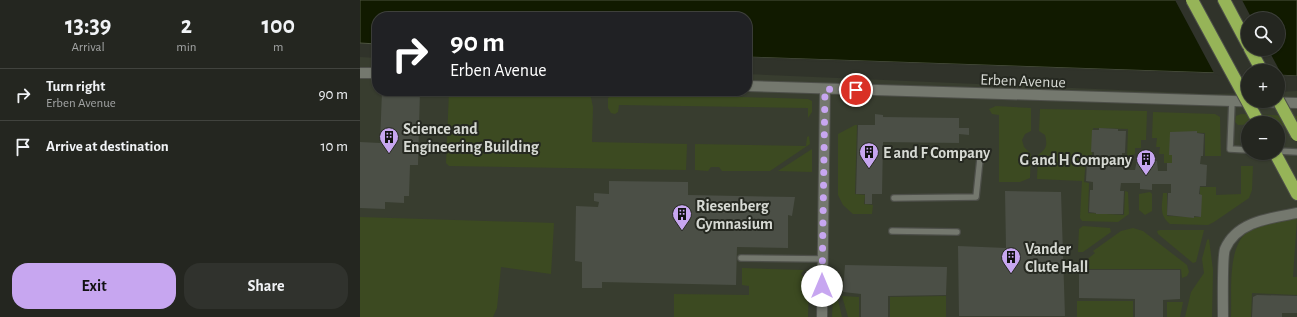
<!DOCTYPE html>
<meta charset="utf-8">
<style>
body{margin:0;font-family:"Alegreya Sans",sans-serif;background:#30322d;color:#f1f3f6;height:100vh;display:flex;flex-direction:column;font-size:15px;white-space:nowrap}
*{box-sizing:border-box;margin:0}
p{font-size:13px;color:#a3a5a5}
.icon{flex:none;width:22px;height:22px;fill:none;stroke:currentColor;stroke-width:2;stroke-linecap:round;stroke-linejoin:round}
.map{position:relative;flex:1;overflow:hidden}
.sheet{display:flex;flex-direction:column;background:#242620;width:360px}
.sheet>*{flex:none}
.top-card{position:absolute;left:12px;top:12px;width:380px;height:84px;border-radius:16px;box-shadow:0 1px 3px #0004,0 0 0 1px #41433e;background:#202124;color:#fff;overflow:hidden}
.controls{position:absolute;left:881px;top:12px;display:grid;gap:8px}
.controls a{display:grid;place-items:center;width:44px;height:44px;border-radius:50%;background:#242620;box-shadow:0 1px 3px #0004,0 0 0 1px #41433e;font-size:20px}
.pin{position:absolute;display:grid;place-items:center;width:34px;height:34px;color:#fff;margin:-17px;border:2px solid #fff;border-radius:50%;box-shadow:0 1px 4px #0007}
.me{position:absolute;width:44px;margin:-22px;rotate:0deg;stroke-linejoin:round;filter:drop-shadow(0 0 3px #0008)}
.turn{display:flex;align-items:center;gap:14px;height:84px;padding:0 12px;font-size:18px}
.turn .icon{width:52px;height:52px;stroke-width:2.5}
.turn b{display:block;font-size:28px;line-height:34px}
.eta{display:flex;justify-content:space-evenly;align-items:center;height:68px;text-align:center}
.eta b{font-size:24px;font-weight:600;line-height:28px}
.action{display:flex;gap:8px;margin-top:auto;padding:8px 12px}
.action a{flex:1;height:46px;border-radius:16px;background:#c7a6f0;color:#111;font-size:16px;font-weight:600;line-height:46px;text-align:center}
.action a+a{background:#30322d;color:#f1f3f6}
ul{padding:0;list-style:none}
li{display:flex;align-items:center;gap:12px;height:52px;padding:0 12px;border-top:1px solid #41433e}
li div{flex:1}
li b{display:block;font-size:15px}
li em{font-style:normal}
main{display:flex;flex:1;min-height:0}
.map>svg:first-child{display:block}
</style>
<main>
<section class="sheet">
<div class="eta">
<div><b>13:39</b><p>Arrival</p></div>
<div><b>2</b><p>min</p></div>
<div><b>100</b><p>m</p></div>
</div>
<ul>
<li><svg class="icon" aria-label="right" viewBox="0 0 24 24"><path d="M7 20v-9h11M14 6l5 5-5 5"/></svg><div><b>Turn right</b><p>Erben Avenue</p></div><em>90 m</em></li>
<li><svg class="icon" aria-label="arrive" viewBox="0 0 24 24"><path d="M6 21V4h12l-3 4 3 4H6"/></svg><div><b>Arrive at destination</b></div><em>10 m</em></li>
</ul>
<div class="action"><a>Exit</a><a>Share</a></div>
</section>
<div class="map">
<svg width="937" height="317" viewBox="0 0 937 317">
<rect width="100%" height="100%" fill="#30332a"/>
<path fill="#383d2f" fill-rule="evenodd" d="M0 57 17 58V91H387V74L850 94 888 93V101H918V92L937 91V317H0ZM888 123H918V153H888Z"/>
<g fill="#3c4a21">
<polygon points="89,91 230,93 233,107 232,142 327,144 326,170 89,166 86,163"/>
<polygon points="256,93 448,99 452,101 452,112 448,118 448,108 259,105 258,112 255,114 251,113 248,108 248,98"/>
<polygon points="636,106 671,108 671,131 665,134 662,140 664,147 671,154 670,178 660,182 639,182 639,115 632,114 629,109"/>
<path d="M680 109 787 111 786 140H781V148H775V154L769 156V159H767L768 129 733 128 732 155 730 159H726L724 182 729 183 728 213 764 215 765 191 768 192 769 214 758 222 722 221 720 218 722 181 677 179 678 155C686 149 688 146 685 135L679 131Z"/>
<polygon points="793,112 855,114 860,117 861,156 845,156 845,133 813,132 812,163 804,163 804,154 799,154 800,147 796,147 797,138 792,138"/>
<polygon points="881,114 937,116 937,127 918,126 918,123 878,125 875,122 876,116"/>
<polygon points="495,125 497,125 495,194 505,195 504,204 513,205 512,214 493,214 483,205 478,195 478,134"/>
<polygon points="449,136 450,144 410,171 362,171 359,167 351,167 348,171 335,170 335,144 446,146 447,137"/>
<polygon points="452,149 452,172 418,171"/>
<path d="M881 166H893L892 190 889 198 854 222 848 225 810 224C799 215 802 206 803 193H807V216L840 217V187H856V195L881 194Z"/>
<polygon points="790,192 792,194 792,211 785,215 779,210 779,194"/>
<polygon points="0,217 194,223 191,274 141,267 137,308 133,317 0,317"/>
<path d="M924 219H937L933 277H937V295L892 293 891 317H871C872 293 867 250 886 233 896 224 912 222 924 219Z"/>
<polygon points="723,226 750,228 751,232 723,252 718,252 719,229"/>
<polygon points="773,228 783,231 827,265 829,272 827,276 822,278 821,269 725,269 724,262 735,253 733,251 761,231"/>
<polygon points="800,230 844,230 836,262 833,263 798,234 797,231"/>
<polygon points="849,239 853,270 852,317 825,317 831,292 844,273 842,259 847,240"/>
<polygon points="382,268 444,270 441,274 449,283 448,317 314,317 314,294 389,295 389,286 382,285"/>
<polygon points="473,296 477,296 482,317 472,317"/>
<polygon points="482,296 499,297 499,317 488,317"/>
<polygon points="586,296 586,317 530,317 530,297"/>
<rect x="717" y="301" width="56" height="16"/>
<polygon points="807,302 823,302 820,317 807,317"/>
</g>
<path fill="#111a00" stroke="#4c533f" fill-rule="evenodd" d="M0 0H937V76L918 75V71H888V74L387 57V17H17V44L0 43ZM888 19H918V49H888Z"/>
<polygon fill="#30332a" points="815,0 882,0 892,19 888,19 888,49 908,49 922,75 937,76 937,78 918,77 918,71 888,71 888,76 387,59 387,57 854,73"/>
<g fill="#4b4f46">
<polygon points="22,91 60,91 58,165 50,165 49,196 44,196 44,203 25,202 25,209 0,208 0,142 20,143"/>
<polygon points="515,114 523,115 523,117 599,118 599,128 609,128 609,135 599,134 599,143 523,142 522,194 512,194 512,204 505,204 505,194 496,194 498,125 515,125"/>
<polygon points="739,128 758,129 758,131 766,131 765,153 762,153 762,161 767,162 767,170 775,170 777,160 797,161 798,171 807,171 807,163 812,163 812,155 809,155 810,132 837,131 837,133 844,134 843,156 841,156 840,164 847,165 846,186 840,186 839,194 842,195 841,217 834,216 834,218 807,215 808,193 811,193 811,184 792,184 792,190 780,189 780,183 761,183 760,191 764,191 763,214 736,214 736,213 729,212 730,190 733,190 733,182 726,181 727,160 734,160 734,152 731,152 732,130 739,130"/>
<polygon points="249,181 328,182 328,195 435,197 432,216 428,215 428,248 377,247 376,285 242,282 242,288 222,288 222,262 215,261 216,206 238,207 239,202 234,201 234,193 249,194"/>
<polygon points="645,191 701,192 705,316 599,316 598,246 646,248"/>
<polygon points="485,265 587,267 586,295 528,296 528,317 501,317 501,294 483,292"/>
<polygon points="719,270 820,270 820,299 803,300 803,317 775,317 775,299 719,298"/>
<polygon points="897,295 937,296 937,313 922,313 922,317 892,317 893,297"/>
</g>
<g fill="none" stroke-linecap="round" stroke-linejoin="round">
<defs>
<g id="lane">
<polyline points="872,101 870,149 888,150"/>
<polyline points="918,151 937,152"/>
<polyline points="534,198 616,197 620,159"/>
<polyline points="532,231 597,232"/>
<polyline points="381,258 462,259"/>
</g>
<g id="street">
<polyline points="0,73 17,73"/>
<polyline points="387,86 937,103"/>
<polyline points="462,317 465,89"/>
<path d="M863 317C863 305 862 257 865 249 877 221 911 218 937 213"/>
</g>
<g id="highway">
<polyline points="864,0 888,45"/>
<polyline points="890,49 902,71"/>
<polyline points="915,153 937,194"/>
</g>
</defs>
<use href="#lane" stroke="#4d4f49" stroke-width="8"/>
<use href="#street" stroke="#4d4f49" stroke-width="12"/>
<use href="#highway" stroke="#4d4f49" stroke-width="14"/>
<use href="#lane" stroke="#74786e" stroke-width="5.5"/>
<use href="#street" stroke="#74786e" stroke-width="10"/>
<use href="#highway" stroke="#96b458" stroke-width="12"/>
<defs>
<g id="highway-bridge">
<polyline points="832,0 899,123"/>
<polyline points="918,100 937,135"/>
</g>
</defs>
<use href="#highway-bridge" stroke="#4d4f49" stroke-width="14" stroke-linecap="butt"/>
<use href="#highway-bridge" stroke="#96b458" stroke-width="12"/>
</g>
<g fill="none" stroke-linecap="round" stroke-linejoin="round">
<polyline stroke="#c7a6f0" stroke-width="7" stroke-dasharray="0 12.6" points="462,286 465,89 496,90"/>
</g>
<defs>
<symbol id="building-pin" viewBox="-11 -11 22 30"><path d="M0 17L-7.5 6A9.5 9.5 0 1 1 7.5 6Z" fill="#c7a6f0" stroke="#262921"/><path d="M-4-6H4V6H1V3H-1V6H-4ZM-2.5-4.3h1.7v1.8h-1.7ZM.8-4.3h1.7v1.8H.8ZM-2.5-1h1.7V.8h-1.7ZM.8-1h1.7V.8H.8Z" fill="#111"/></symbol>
</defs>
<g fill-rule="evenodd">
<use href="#building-pin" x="18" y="126" width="22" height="30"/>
<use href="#building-pin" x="498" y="141" width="22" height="30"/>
<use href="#building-pin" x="775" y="148" width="22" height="30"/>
<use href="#building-pin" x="311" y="203" width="22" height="30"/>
<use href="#building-pin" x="640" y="246" width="22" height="30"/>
</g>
<g text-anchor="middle" stroke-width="4" stroke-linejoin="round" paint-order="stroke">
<g font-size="16" fill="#d6d9d3" stroke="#262921">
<text transform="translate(663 80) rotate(2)" y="6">Erben Avenue</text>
</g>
<g font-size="16" font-weight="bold" fill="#d6d9d3" stroke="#262921" text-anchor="start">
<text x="43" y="134">Science and<tspan x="43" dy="18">Engineering Building</tspan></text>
<text x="523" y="158">E and F Company</text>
<text x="772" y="165" text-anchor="end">G and H Company</text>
<text x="336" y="211">Riesenberg<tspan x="336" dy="18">Gymnasium</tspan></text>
<text x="665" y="254">Vander<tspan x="665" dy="18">Clute Hall</tspan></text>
</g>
</g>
</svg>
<div class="controls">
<a><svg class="icon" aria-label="search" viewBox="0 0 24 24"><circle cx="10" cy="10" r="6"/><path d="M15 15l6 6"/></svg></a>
<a>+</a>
<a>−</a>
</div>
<div class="pin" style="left:496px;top:90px;background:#d93025"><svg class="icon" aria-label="arrive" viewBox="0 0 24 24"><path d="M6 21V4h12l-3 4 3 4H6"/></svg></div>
<svg class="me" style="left:462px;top:286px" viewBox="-20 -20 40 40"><circle r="19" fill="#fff"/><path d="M0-13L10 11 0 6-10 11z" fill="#c7a6f0"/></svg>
<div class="top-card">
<div class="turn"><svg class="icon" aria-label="right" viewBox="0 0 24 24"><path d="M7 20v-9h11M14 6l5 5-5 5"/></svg><div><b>90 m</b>Erben Avenue</div></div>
</div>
</div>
</main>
